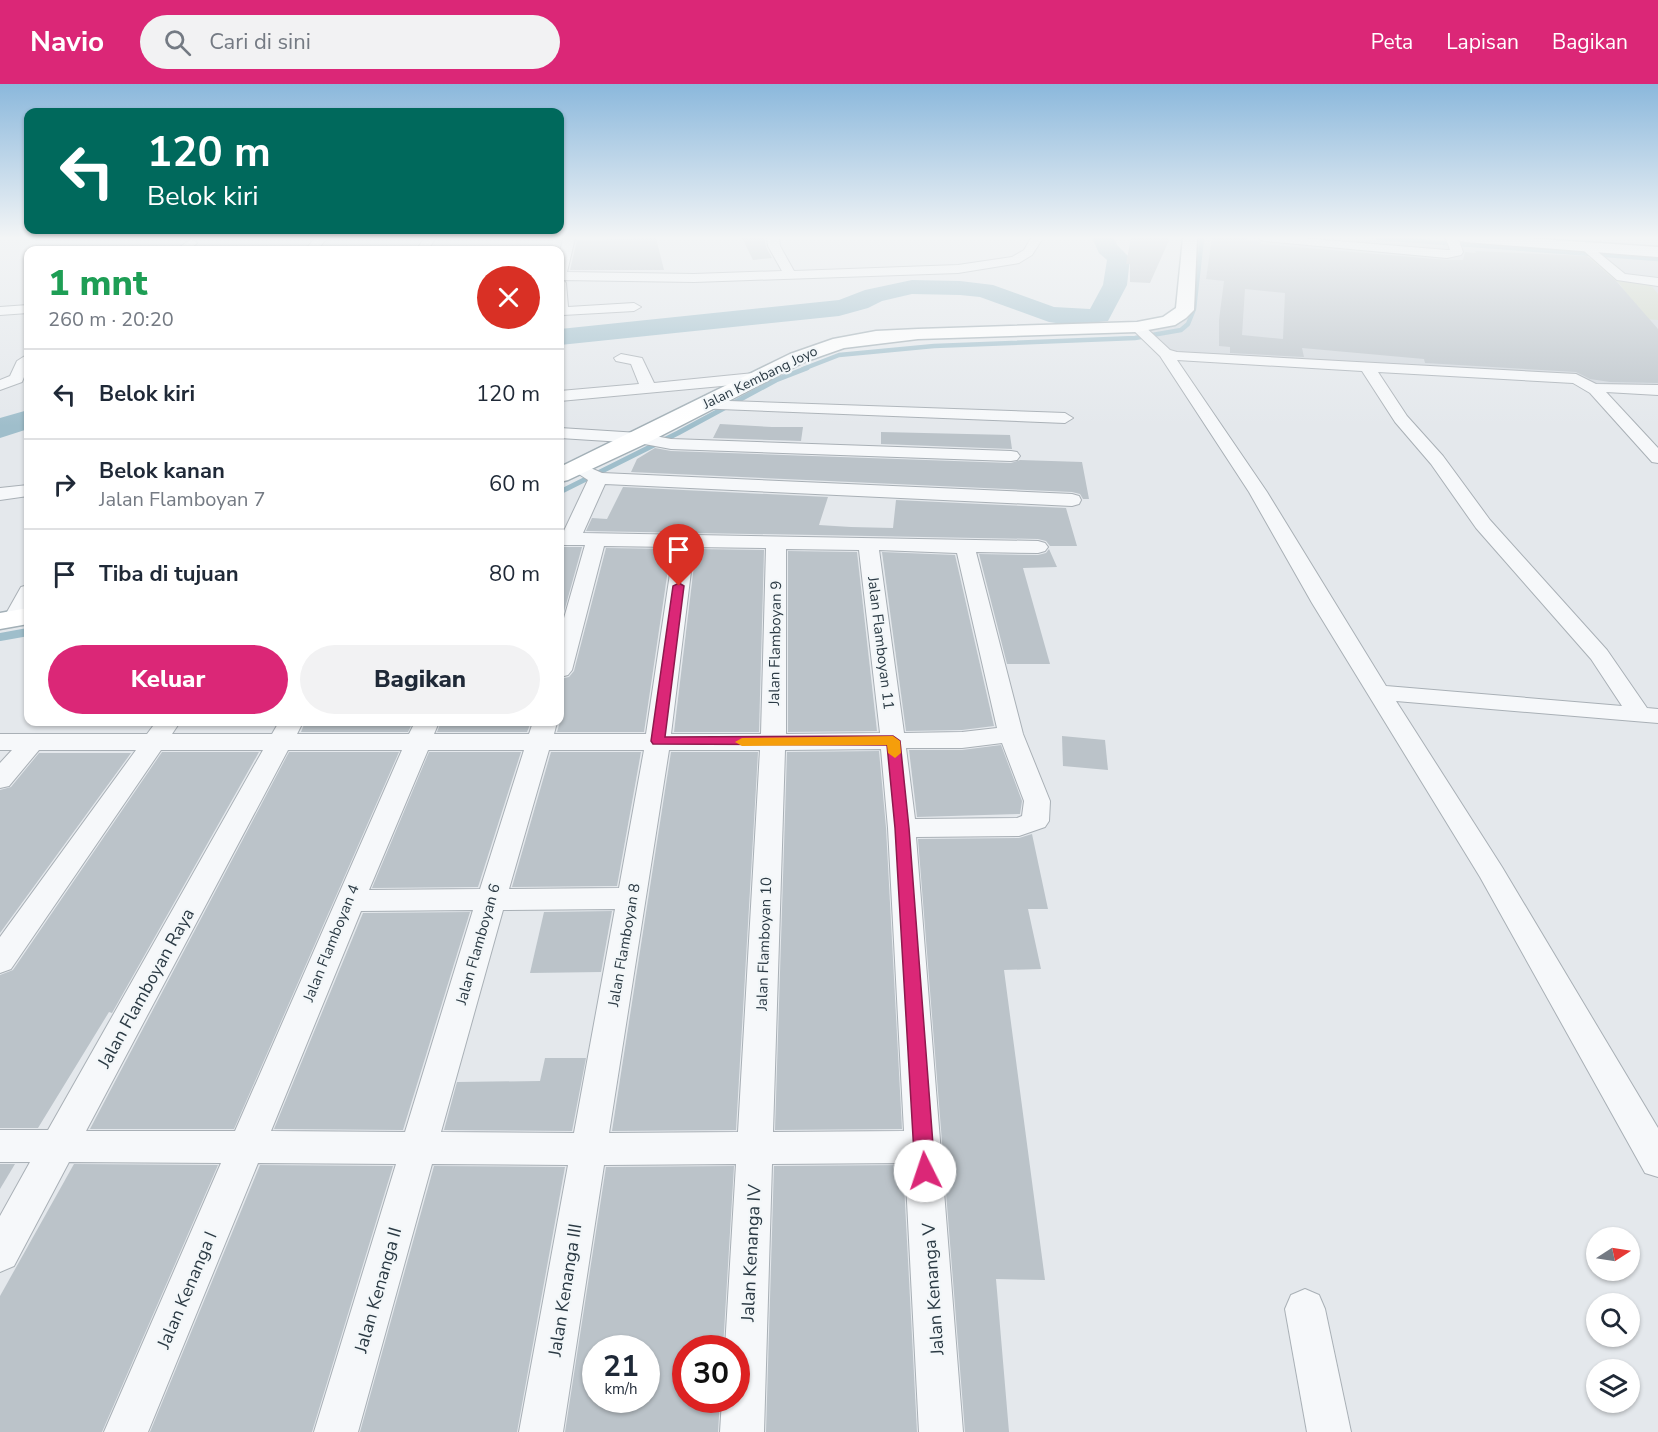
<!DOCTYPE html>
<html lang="id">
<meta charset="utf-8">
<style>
body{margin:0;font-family:"Nunito Sans",sans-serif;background:#f2f2f3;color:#1f2937;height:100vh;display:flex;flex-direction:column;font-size:22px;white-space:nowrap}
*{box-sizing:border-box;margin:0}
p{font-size:20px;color:#747a83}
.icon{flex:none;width:33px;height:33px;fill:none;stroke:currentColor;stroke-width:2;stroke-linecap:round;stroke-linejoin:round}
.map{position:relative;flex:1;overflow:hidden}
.sheet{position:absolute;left:24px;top:162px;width:540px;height:480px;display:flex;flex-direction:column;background:#fff;border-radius:12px;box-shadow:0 2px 4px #0004}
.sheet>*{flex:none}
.banner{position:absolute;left:24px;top:24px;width:540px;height:126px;border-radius:12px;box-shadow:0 2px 4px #0004;background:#00695c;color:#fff;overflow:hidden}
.needle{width:39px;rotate:78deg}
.controls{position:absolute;left:1586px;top:1143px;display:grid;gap:12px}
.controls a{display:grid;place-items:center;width:54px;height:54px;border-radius:50%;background:#fff;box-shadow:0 2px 4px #0004;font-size:30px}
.speed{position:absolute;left:582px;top:1251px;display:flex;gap:12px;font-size:30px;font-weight:700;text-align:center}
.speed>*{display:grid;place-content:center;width:78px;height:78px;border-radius:50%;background:#fff;box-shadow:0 2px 4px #0004;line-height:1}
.speed small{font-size:15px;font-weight:400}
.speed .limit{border:9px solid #d22;background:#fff;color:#111}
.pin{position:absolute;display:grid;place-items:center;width:51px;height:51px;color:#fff;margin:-62px -26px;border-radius:50% 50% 50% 0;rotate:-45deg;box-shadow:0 0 6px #0007}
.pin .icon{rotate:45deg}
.me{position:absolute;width:66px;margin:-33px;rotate:356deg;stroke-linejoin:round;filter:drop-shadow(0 0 4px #0008)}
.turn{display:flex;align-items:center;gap:21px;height:126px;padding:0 24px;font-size:27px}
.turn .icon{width:78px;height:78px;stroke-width:2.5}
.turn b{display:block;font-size:42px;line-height:51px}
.round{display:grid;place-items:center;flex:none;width:63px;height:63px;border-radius:32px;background:#f2f2f3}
.summary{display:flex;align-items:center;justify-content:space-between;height:102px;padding:0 24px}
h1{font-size:36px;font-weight:800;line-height:45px;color:#1e9e55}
.action{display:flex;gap:12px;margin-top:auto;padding:12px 24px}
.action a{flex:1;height:69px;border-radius:36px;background:#db2777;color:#fff;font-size:24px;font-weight:800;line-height:69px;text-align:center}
.action a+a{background:#f2f2f3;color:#1f2937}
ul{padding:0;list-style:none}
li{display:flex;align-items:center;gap:18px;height:90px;padding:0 24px;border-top:2px solid #e0e1e3}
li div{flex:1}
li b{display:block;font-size:22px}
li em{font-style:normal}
header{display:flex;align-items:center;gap:36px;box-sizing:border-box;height:84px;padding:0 30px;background:#db2777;color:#fff}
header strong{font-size:28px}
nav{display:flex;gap:33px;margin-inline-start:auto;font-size:21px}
.search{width:420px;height:54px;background:#f2f2f3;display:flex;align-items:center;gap:15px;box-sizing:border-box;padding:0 21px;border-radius:33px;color:#747a83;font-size:22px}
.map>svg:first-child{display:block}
</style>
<header>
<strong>Navio</strong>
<div class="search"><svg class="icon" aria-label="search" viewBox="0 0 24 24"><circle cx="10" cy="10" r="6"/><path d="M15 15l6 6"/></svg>Cari di sini</div>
<nav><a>Peta</a><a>Lapisan</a><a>Bagikan</a></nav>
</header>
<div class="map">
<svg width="1658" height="1348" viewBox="0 0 1658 1348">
<rect width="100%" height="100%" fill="#e4e8ec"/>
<polygon fill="#d2d8de" points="1190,154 1465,154 1658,168 1658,310 1596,306 1582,297 1177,272 1137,243 1178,234 1191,164"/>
<polygon fill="#cdd5c5" points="1576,173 1591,174 1616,194 1649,199 1658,210 1658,236 1646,235 1618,198 1589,196"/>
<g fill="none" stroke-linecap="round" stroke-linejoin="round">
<g stroke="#9fbecb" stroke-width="4.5">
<polyline points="1378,154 1658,175"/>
<polyline points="803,285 839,271 934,262 1135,254 1181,246 1188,240 1194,225 1202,154"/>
</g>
<polyline stroke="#9fbecb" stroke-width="5" points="560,408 678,349 776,296 807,284"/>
<polyline stroke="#9fbecb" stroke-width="8" points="0,553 28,548"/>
<g fill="#9fbecb" fill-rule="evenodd">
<polygon points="1092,154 1114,154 1117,161 1130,174 1127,201 1108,237 1070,241 1049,238 980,213 960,211 912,210 882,217 868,224 839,232 560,261 560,245 839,216 865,206 912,196 960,197 993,201 1054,223 1090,225 1103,201 1107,176 1099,169"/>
<polygon points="28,326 28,345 0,354 0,334"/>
</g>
</g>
<g fill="#bbc3c9" fill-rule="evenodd">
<polygon points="656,154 664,186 570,186 577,156"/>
<polygon points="742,154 764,154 766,163 772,174 753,176"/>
<polygon points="1131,154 1170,154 1150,199 1130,198 1130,180 1126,180"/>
<path d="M1212 154H1245L1249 157 1261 158V160L1447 176H1463L1465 168 1476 169 1475 167 1587 172 1617 198 1658 245V299L1610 298 1590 295 1576 288 1425 279 1424 275 1302 264 1304 273 1230 269V263L1219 262V236L1224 197 1206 195ZM1245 205 1285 209 1283 255 1242 251Z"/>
<polygon points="720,340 772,343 803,343 801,357 713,354"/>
<polygon points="881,348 1010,351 1012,365 881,360"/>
<polygon points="655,364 671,367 1011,379 1020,376 1082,378 1089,415 1083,415 1080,410 1072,408 631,388 637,375"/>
<polygon points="623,403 828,413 819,441 851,443 893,444 896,416 1066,424 1077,462 1050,462 1046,457 1038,455 586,447 592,434 607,435"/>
<polygon points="560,463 582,463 560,542"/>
<polygon points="606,464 671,465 644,648 557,648 560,638 560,595 569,593 574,587"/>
<polygon points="696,465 764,466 759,648 674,648"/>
<polygon points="1049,465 1057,483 1023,484 1050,580 1007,580 979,470 1038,471 1046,469"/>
<polygon points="788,467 857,468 877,647 788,648"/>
<polygon points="882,468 955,471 994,642 962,646 906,647"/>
<polygon points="305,638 413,638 408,648 301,648"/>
<polygon points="441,638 531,638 527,648 437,648"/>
<polygon points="1062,652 1105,656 1108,686 1063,682"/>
<polygon points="1001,661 1022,717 1020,730 917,733 909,666 962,666"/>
<polygon points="879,667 886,744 902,1045 775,1046 787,668"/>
<polygon points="162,668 259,668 112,929 109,928 38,1044 0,1044 0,891 13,886"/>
<polygon points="289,668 399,668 234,1045 90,1045"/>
<polygon points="429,668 521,668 478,803 372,804"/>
<polygon points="551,668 641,668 617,802 512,803"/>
<polygon points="671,668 758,668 736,1046 612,1047"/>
<polygon points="39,669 131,669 0,849 0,706 11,703"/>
<polygon points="1032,750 1048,825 1028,825 1041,885 1004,886 1045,1196 996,1195 1009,1348 965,1348 918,755 1019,754"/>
<polygon points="612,827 601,888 530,889 544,828"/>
<polygon points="470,828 403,1046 274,1045 363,829"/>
<polygon points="545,974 586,974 572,1047 444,1046 457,998 540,997"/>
<polygon points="0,1080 15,1080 0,1105"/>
<polygon points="74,1080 218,1081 102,1348 0,1348 0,1212"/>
<polygon points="260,1081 393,1082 312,1348 150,1348"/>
<polygon points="903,1081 917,1348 766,1348 774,1082"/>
<polygon points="434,1082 565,1083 517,1348 360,1348"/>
<path d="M734 1082 723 1264H686V1316H720L718 1348H565L606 1083ZM596 1264H646V1316H596Z"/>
</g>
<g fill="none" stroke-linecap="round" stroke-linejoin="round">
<defs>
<g id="minor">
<polygon points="315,154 327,154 317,166 305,166"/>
<polygon points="424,154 436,154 429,164 425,166 419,162"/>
<polygon points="563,154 575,154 567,188 694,190 782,187 768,162 767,154 779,154 780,162 794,187 958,181 1012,173 1024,166 1031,154 1043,154 1032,171 1019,179 958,189 694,198 563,196 566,199 568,223 634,219 641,223 634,227 563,231 560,230 560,169"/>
<polygon points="1258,154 1300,154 1447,166 1450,166 1446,154 1458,154 1463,168 1461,171 1447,174 1264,157"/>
<polygon points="191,155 197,159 189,166 176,166"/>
<polygon points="1587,159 1625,190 1658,194 1658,202 1617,196 1583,166 1583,160"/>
<polygon points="28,221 28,229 0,231 0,223"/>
<path d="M1137 239 1142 240 1170 266 1177 268 1576 290 1596 300 1658 301V311L1606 308 1658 364V379L1652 378 1590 309 1573 299 1378 288 1407 332 1443 372 1490 436 1607 566 1647 624 1658 625V639L1396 617 1502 783 1658 1044V1093L1645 1089 1480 793 1312 519 1249 408 1160 272 1130 243ZM1177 276 1362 287 1395 338 1431 380 1476 444 1591 575 1622 622 1386 602 1267 408Z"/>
<polygon points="28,270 28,283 22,298 0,306 0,296 10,292 17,277"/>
<polygon points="621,270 642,274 654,299 754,289 762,294 754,299 560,317 560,307 639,300 631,280 616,277 614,274"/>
<polygon points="701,316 1065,329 1073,334 1065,339 695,324 693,321"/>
<polygon points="560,344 639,349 671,355 1011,367 1017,368 1020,372 1017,376 1011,377 671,365 639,359 560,354"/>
<path d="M577 378 602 389 1072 410 1079 412 1081 416 1079 420 1072 422 605 400 583 449 1038 457 1045 459 1048 463 1045 467 1038 469 976 468 1023 650 1050 717 1049 737 1045 743 1019 752 916 753 963 1348H919L905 1079 772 1080 764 1348H720L722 1316H736V1264H725L736 1080 604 1081 563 1348H519L568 1081 432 1080 358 1348H314L396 1080 258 1079 148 1348H104L221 1079 69 1078 14 1182 0 1188V1132L30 1078H0V1046H48L263 666H161L11 885 0 889V853L136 666H39L9 702 0 704V679L12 666H0V650H147L156 638H180L172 650H272L279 638H303L297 650H409L415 638H439L434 650H529L533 638H557L554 650H646L674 463 604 462 572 586 568 591 560 593V548L585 461H560V449H563L588 396 568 383 571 379ZM694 463 766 464 761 650H671ZM786 465 859 466 880 649 786 650ZM879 466 957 469 997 644 962 648 904 649ZM1002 659 1024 717 1022 732 1017 734 915 735 906 664H962ZM881 665 888 744 904 1047 773 1048 785 666ZM288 666H402L235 1047H86ZM428 666H524L480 805 369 806ZM549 666H644L619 804 509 805ZM669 666H760L738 1048 609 1049ZM615 825 574 1049 441 1048 503 826ZM473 826 405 1048 271 1047 361 827Z"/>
<polygon points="28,401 28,412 0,416 0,404"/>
<path d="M28 501C29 514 30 528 22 540L14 542 6 540 3 535 21 503Z"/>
<polygon points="1305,1205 1319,1211 1325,1225 1351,1348 1307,1348 1285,1225 1291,1211"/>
</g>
<g id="major">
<polygon points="1183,154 1197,154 1194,226 1186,234 1175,241 1137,248 918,255 844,264 804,278 647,359 568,396 560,398 560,383 790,270 833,255 876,247 918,245 1137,238 1163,233 1176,224"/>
<polygon points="1458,154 1523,154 1658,163 1658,173 1465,158 1460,157"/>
<polygon points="28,524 28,540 0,545 0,529"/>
</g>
</defs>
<use href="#minor" stroke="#a9b0b6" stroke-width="2"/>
<use href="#major" stroke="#a3b0b7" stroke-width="3"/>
<use href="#minor" fill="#f6f8fa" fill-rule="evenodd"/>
<use href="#major" fill="#fff" fill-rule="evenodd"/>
</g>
<linearGradient id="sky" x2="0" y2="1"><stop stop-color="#8bb8dc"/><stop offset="0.45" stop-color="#f3f5f6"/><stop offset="1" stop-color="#f3f5f6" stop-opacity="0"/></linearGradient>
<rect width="1658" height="342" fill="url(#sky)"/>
<polygon fill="#db2777" stroke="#8e194d" stroke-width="1.5" points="679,499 684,502 665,653 893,652 900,657 909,744 935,1087 932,1093 925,1095 918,1093 915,1087 895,744 887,661 653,660 651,657 673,502"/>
<polygon fill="#f59e0b" points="893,652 900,657 901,669 895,674 888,669 887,661 742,662 735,658 742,654"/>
<g text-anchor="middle" stroke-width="4.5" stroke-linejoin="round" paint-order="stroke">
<g font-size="14" fill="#2b3a44" stroke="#f3f7f9">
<text transform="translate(760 293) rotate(-26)" y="5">Jalan Kembang Joyo</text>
</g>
<g font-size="15" fill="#2b3a44" stroke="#f3f7f9">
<text transform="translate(775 559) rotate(-89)" y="5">Jalan Flamboyan 9</text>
<text transform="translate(881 559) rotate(83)" y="5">Jalan Flamboyan 11</text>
<text transform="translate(331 859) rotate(-68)" y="5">Jalan Flamboyan 4</text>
<text transform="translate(478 860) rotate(-74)" y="5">Jalan Flamboyan 6</text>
<text transform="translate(764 860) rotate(-88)" y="5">Jalan Flamboyan 10</text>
<text transform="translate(624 861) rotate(-80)" y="5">Jalan Flamboyan 8</text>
</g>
<g font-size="18" fill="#2b3a44" stroke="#f3f7f9">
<text transform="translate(146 904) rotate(-61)" y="6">Jalan Flamboyan Raya</text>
<text transform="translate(751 1169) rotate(-87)" y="6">Jalan Kenanga IV</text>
<text transform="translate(933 1205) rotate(-94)" y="6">Jalan Kenanga V</text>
<text transform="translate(187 1206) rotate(-67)" y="6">Jalan Kenanga I</text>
<text transform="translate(378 1206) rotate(-74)" y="6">Jalan Kenanga II</text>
<text transform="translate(565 1206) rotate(-81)" y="6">Jalan Kenanga III</text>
</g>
</g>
</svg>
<div class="controls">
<a><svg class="needle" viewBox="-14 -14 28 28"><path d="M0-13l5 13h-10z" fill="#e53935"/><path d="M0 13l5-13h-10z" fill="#747a83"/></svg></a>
<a><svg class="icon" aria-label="search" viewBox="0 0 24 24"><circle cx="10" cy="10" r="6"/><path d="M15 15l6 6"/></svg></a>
<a><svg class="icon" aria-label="layers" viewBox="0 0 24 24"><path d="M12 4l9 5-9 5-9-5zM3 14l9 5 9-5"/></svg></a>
</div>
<div class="speed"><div>21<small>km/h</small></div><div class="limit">30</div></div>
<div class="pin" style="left:679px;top:502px;background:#d93025"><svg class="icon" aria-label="arrive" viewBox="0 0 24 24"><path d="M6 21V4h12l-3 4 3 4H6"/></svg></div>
<svg class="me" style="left:925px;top:1087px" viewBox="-20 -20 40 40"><circle r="19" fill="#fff"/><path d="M0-13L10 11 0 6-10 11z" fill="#db2777"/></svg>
<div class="banner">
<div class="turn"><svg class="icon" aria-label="left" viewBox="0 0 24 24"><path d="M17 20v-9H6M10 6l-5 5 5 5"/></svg><div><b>120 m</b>Belok kiri</div></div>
</div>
<section class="sheet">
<div class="summary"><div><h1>1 mnt</h1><p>260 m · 20:20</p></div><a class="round" style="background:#d93025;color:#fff"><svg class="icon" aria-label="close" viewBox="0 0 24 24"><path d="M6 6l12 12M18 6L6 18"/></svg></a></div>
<ul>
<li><svg class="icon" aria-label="left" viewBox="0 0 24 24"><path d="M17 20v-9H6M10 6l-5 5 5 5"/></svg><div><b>Belok kiri</b></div><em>120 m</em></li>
<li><svg class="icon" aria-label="right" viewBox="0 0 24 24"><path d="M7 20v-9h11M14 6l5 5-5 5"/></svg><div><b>Belok kanan</b><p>Jalan Flamboyan 7</p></div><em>60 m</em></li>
<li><svg class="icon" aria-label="arrive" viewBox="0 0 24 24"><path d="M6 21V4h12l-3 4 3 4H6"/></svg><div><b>Tiba di tujuan</b></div><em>80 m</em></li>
</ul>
<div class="action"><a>Keluar</a><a>Bagikan</a></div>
</section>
</div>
